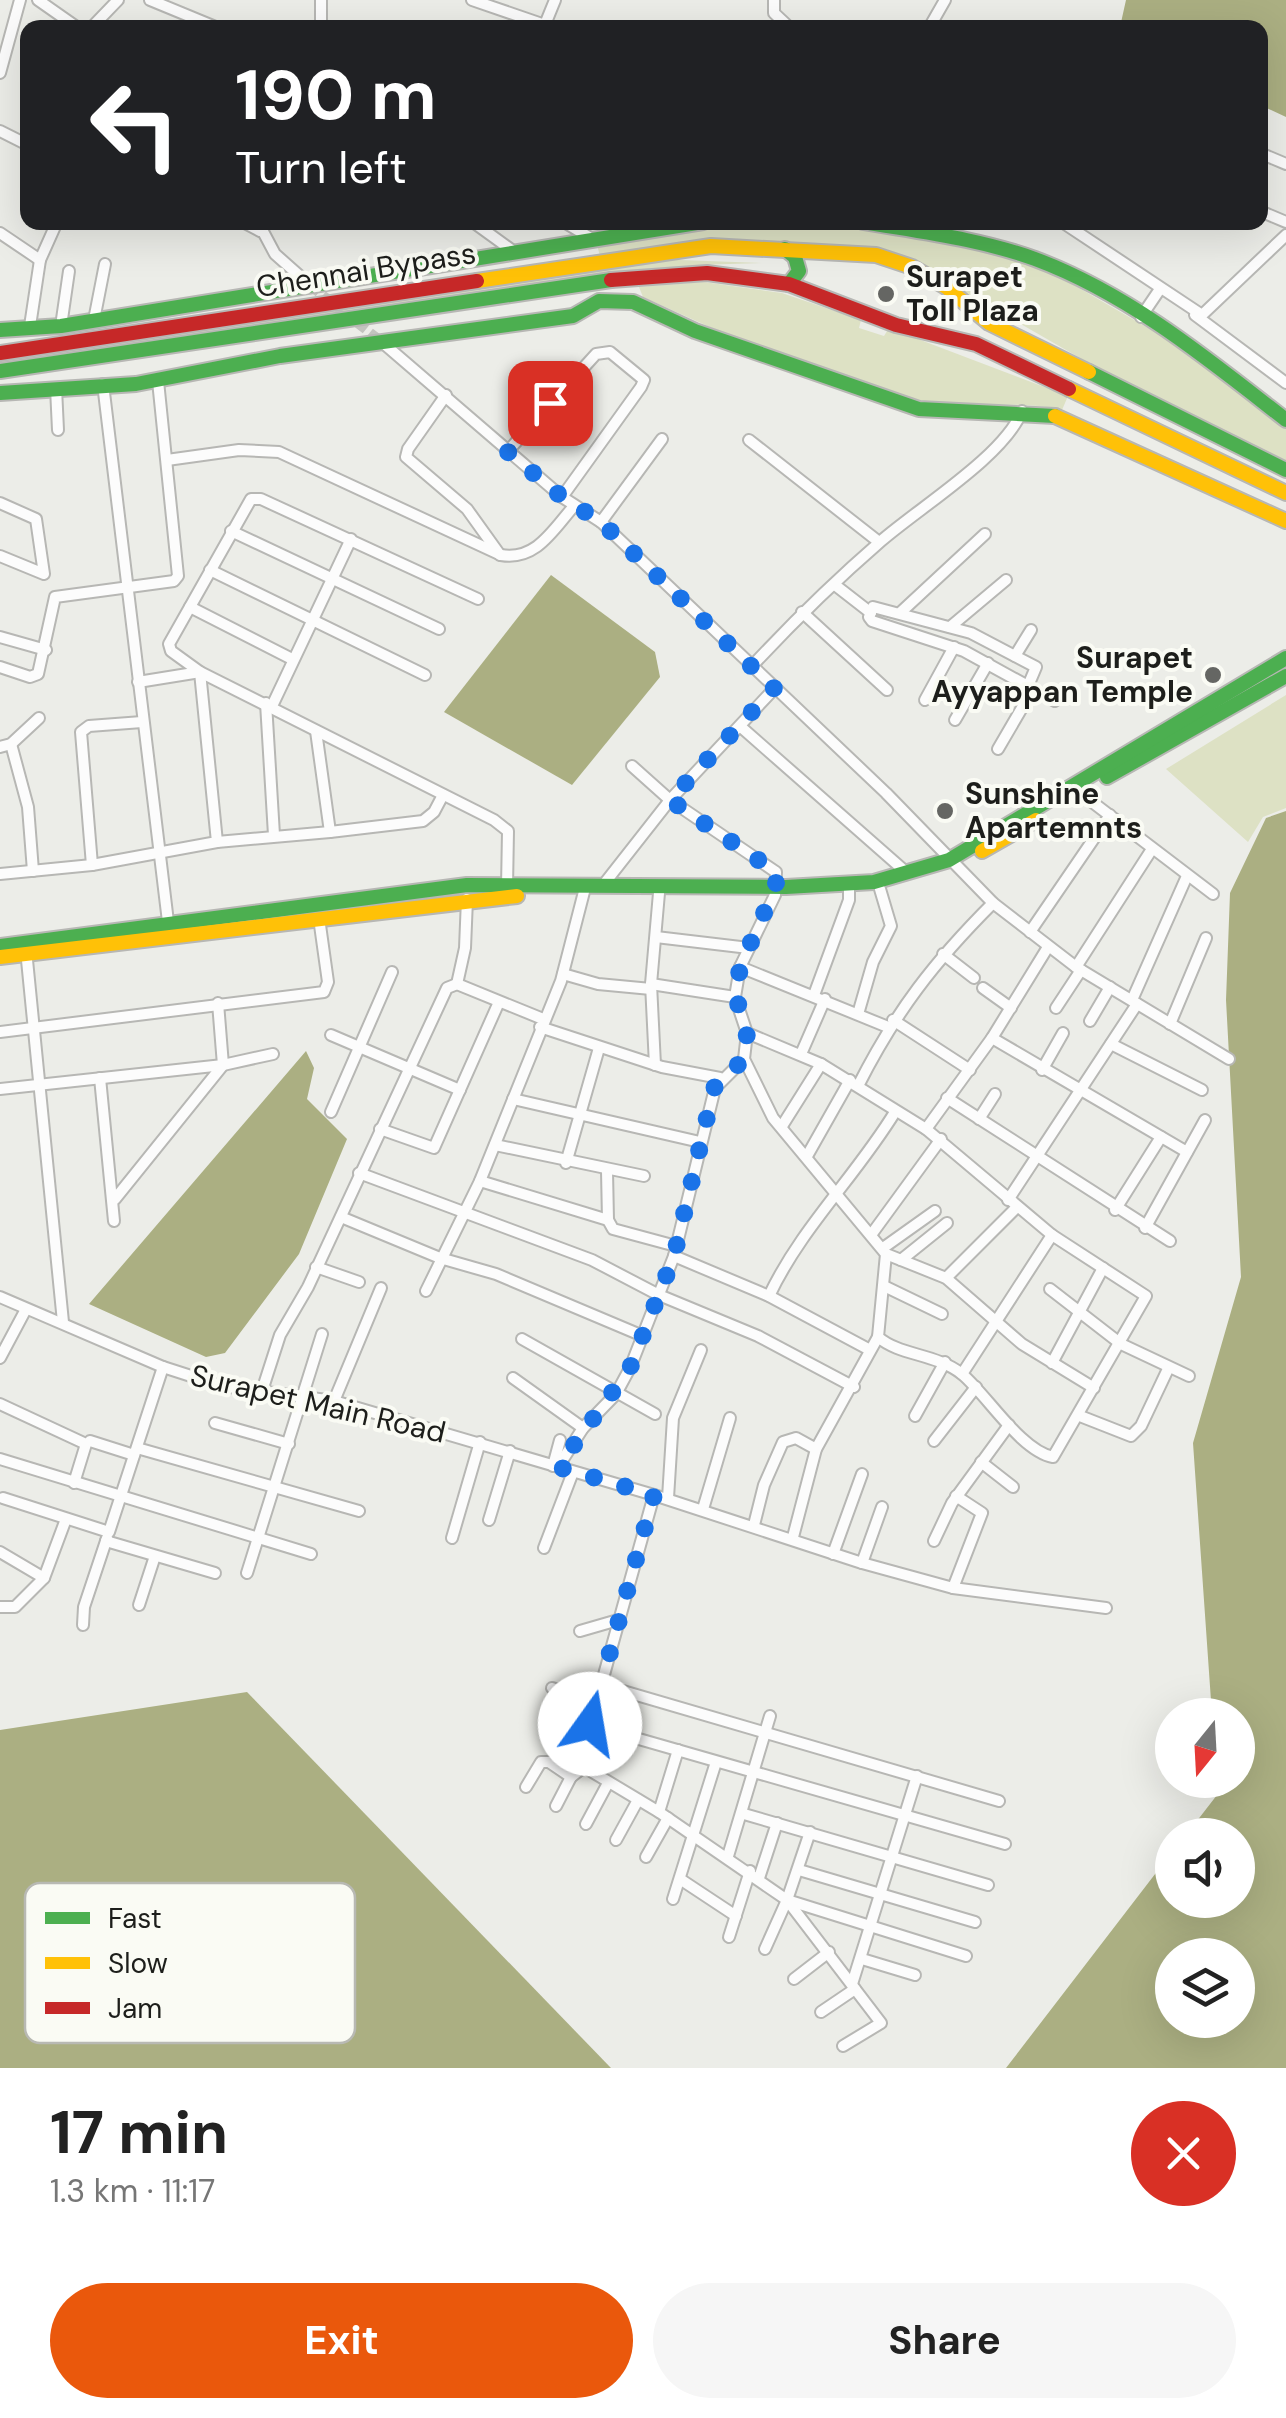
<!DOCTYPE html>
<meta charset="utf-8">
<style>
body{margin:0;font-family:"DM Sans",sans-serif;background:#f6f6f6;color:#222;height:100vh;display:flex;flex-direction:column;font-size:38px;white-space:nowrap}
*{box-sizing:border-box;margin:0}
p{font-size:32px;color:#767676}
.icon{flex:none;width:55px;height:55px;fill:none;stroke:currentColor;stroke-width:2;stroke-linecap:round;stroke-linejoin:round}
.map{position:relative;height:2068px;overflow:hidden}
.panel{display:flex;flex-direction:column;background:#fff;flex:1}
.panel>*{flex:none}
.guide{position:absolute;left:20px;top:20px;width:1248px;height:210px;border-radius:20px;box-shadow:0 10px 40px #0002;background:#202124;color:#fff;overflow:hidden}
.needle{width:65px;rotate:198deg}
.controls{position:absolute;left:1155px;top:1698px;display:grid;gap:20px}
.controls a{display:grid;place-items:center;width:100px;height:100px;border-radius:50%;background:#fff;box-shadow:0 10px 40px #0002;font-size:50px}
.pin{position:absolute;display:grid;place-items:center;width:85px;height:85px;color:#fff;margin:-42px;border-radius:20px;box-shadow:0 5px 15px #0006}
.me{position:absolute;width:110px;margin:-55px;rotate:13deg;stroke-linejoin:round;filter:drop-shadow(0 0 8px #0008)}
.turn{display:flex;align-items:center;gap:35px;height:210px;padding:0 50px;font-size:45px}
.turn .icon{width:130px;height:130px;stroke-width:2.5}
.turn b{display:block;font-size:70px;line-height:85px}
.round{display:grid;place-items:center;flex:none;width:105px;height:105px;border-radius:52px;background:#f6f6f6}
.headline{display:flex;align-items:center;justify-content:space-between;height:170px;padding:0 50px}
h1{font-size:60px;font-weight:700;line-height:75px}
.button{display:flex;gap:20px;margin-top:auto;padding:20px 50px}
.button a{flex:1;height:115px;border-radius:60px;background:#ea580c;color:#fff;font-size:40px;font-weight:700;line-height:115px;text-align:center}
.button a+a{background:#f6f6f6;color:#222}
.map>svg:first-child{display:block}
</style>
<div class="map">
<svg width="1286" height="2068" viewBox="0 0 1286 2068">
<rect width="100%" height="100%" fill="#ecede8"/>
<g fill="#dde1c4">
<polygon points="739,223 852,225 1036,263 1186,350 1286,427 1286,463 1134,389 934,274 877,250 600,256 597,245"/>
<polygon points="653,259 762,263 698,265 0,368 0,358"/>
<path d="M704 282 782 293 861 320 859 328 884 336 889 328 1068 396 1062 410C1014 398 965 412 916 400 822 378 731 337 643 297L639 287Z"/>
<polygon points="1286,695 1286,808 1263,817 1248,842 1166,769"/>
</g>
<g fill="#abaf82" fill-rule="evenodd">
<polygon points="1126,0 1286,0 1286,117 1260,105 1260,28 1120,27"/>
<polygon points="551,575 655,652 660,677 572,785 444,712"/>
<path d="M1286 811V2068H1006L1172 1852V1900H1238V1835H1186L1217 1795 1216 1780H1238V1715H1212L1193 1443 1241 1277 1226 1000 1230 893 1266 818ZM1172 1955H1238V2020H1172Z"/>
<polygon points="306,1051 314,1068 307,1099 347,1139 299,1254 225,1353 206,1357 89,1304"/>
<polygon points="247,1692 611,2068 0,2068 0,1730"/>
</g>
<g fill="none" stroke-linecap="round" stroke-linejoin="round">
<polyline stroke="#c3c4bf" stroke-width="10" stroke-dasharray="10 5" stroke-linecap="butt" points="311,286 383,343"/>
<defs>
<g id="street">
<polyline points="38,0 78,28"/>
<polyline points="150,0 218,28"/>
<polyline points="321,0 321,28"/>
<polyline points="472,0 545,25"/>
<polyline points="774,0 774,13 790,28"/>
<polyline points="544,27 555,0"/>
<polyline points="91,28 118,0"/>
<polyline points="929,28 945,0"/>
<polyline points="0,73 20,0"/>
<polyline points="0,131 28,145"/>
<polyline points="1260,153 1286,164"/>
<polyline points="1260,211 1286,222"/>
<polyline points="243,222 260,231"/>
<polyline points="258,222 275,254 311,286"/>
<polyline points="473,222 513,251"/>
<polyline points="564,222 594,240"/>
<polyline points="1062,222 1202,315 1286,235"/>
<polyline points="1205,223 1206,222"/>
<polyline points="0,233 40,260"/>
<polyline points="1195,315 1286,383"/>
<polyline points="1141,317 1160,289"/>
<polyline points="94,320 105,264"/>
<polyline points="30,326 40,260 57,222"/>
<polyline points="61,326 69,271"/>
<polyline points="383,343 562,497 601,522 886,793 993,903 1076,967 1229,1059"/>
<polyline points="103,384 169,930"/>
<polyline points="56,388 58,430"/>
<polyline points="446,395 408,449 406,457 467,509 500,555"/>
<polyline points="749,440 879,542"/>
<polyline points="508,451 596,354 610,352 644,380 641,387 562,497"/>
<path d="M167 460 239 450 279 452 501 555C536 561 553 530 574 506"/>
<polyline points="0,503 36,519 44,574 0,556"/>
<polyline points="601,522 662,439"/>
<polyline points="231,531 439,629"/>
<polyline points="210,570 425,675"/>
<polyline points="835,585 871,613"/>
<polyline points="190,607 292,659"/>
<polyline points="802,612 887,690"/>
<polyline points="901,612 985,534"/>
<polyline points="950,627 1006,580"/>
<polyline points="0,637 46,650"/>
<polyline points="1015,656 1031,630"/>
<path d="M753 665C794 621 836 580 881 541 920 507 1004 456 1022 411"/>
<polyline points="0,667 30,677 38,674 55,597 174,581 178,576 158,381"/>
<polyline points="138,682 200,672 494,820 508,831 507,887"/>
<polyline points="1028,686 1036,667 971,633 873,607 869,617 872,621 964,651 1055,701"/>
<polyline points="925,700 954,647"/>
<polyline points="266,703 274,835"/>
<polyline points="272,706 351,539"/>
<polyline points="955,720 988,663"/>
<polyline points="741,727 907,873"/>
<polyline points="316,731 330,832 423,821 434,812 443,795"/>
<polyline points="11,744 28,807 33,871"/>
<polyline points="0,747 11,744 39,718"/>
<polyline points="998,749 1033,689"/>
<path d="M632 766 670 800 776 872 775 895 740 967 735 997 747 1033 744 1059 773 1118 886 1254 878 1337C900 1356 935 1353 962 1374 987 1395 1021 1451 1053 1457L1146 1296 1052 1235 926 1129 821 1064 747 1033"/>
<polyline points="1079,792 1213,894"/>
<polyline points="217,842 330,832"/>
<polyline points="92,865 81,732 89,726 142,722"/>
<polyline points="0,874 92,865 217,842 200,672 171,651 169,644 251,499 261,499 478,599"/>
<polyline points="604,884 670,800 774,689"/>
<polyline points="1030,932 1110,815"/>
<polyline points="656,937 749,948"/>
<polyline points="26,950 63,1322"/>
<polyline points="943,954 974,978"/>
<polyline points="740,967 888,1027"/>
<polyline points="1076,967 1152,849"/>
<polyline points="563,974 598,984 651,989"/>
<polyline points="457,984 465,948 467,899"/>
<polyline points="651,984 735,997"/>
<polyline points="983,988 1011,1008"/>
<polyline points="814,995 849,900 849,885"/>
<polyline points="1132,1000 1187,876"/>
<polyline points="1056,1008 1081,970"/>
<polyline points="858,1014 873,962 891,926 880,889"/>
<polyline points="893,1020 970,1070"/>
<polyline points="1090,1021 1110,987"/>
<polyline points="1170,1024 1206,938"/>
<polyline points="540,1027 662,1067 720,1078"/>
<polyline points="0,1032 324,992 328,982 319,918"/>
<polyline points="331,1035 460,1090"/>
<polyline points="992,1038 1187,1152"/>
<polyline points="1111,1044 1202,1090"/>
<polyline points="801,1054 825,999"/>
<polyline points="655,1065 651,984 659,893"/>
<polyline points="1042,1070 1063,1033"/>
<polyline points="100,1078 114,1221"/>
<path d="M858 1086C896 1011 934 962 993 903"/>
<polyline points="0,1089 223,1065 273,1054"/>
<polyline points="947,1098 1170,1241"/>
<polyline points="513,1099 700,1142"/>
<polyline points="331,1112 392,972"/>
<polyline points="979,1119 995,1094"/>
<polyline points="782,1126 821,1064"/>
<polyline points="380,1129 434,1148 499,1002"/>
<polyline points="926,1129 992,1038 1048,947"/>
<polyline points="495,1145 644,1176"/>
<polyline points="807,1156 850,1080"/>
<polyline points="566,1163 599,1048"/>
<polyline points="607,1171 608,1220 613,1229 676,1246"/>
<polyline points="359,1173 592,1260 659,1295 758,1336 854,1387"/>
<polyline points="480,1181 608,1220"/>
<polyline points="115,1199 223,1065 218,1003"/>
<polyline points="1008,1200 1137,1004"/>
<polyline points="1115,1210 1161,1137"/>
<polyline points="341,1217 440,1258 496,1274 643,1336"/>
<polyline points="1145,1228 1205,1120"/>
<polyline points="871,1235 941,1139"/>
<polyline points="883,1248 935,1211"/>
<polyline points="886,1254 946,1278 1022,1344 1094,1388"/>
<polyline points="674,1256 769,1296 870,1350"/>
<polyline points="901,1260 947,1223"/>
<polyline points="316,1267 359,1282"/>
<polyline points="946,1278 1017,1207"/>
<polyline points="884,1286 942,1314"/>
<polyline points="1050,1289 1121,1344 1189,1376"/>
<polyline points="426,1291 480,1181 561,981 586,884"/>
<path d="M769 1296C801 1228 856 1176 895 1112"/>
<polyline points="0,1297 163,1367 222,1386 334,1401 654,1495"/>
<polyline points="522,1339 655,1414"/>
<polyline points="0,1358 25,1311"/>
<polyline points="1052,1363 1103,1268"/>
<polyline points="962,1374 1052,1235"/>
<polyline points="513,1378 583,1428"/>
<polyline points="261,1394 280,1335 308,1287 447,988 457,984 543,1019"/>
<polyline points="334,1401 381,1288"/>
<polyline points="0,1404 86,1444 74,1483"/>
<polyline points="915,1416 945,1362"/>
<polyline points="1080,1416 1131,1436 1141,1426 1168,1369"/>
<polyline points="215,1423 289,1444"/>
<polyline points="90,1441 134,1455"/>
<polyline points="934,1441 976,1387"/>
<polyline points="137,1448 359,1511"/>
<polyline points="0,1459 311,1554"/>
<polyline points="981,1462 1013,1487"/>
<polyline points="553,1466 560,1440"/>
<polyline points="558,1467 583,1428 616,1394 630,1368 674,1256 715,1088 744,1059"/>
<polyline points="3,1498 109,1532 163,1367"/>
<polyline points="668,1498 673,1418 701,1350"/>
<polyline points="703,1509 730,1418"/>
<polyline points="489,1520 510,1451"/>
<polyline points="754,1525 764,1485 783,1442 796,1438 816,1449"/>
<polyline points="793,1537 816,1449 878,1337"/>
<polyline points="452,1538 480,1442"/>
<polyline points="106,1541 215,1573"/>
<polyline points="934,1541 952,1503 1009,1425"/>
<polyline points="544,1548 573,1472"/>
<polyline points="0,1552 44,1578"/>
<polyline points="833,1554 862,1474"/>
<polyline points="862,1563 882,1507"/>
<polyline points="247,1573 322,1334"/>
<polyline points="953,1588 982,1513 956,1496"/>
<polyline points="139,1605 155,1556"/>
<polyline points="0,1607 15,1607 44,1578 66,1519"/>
<polyline points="83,1625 84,1607 107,1538"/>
<polyline points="580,1631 618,1620"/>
<polyline points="599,1684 999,1801"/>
<polyline points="552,1688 595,1701"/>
<polyline points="590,1725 580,1759 584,1767 659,1812"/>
<polyline points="678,1750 659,1812 787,1900 966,1956"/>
<polyline points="526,1787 541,1762 549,1762 571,1777 584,1767"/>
<polyline points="556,1806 571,1777"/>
<polyline points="744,1814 988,1885"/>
<polyline points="586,1824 608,1783"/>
<polyline points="810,1832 787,1900 881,2023 843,2046"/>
<polyline points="616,1840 638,1800"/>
<polyline points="1005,1844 590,1725 654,1495 862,1563 953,1588 1106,1608"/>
<polyline points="728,1856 770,1716"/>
<polyline points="646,1857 668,1818"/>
<polyline points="799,1870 975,1922"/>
<polyline points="759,1878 777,1823"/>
<polyline points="680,1879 736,1916"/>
<polyline points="673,1899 716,1762"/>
<polyline points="729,1937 750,1871"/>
<polyline points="765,1949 787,1900"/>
<polyline points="862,1959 915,1975"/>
<polyline points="794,1979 829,1952"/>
<polyline points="852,1984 917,1776"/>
<polyline points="821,2012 855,1989"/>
</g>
<g id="fast">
<path d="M863 222C921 232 980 239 1035 259 1129 294 1208 359 1286 420"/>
<polyline points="785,249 795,257 799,271 789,284"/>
<polyline points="0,330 61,326 703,222"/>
<polyline points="0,371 611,280"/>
<polyline points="1089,372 1286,470"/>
<polyline points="0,393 136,384 280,356 573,316 599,301 633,302 695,331 919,409 1055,416"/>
<polyline points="1107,777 1286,676"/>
<polyline points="0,946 467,885 786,887 874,882 949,860 1286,658"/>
</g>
<g id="slow">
<polyline points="477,281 711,246 876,255 912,267 946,287 989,323 1089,372"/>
<polyline points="1069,389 1286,493"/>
<polyline points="1055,416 1286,521"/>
<polyline points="982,851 1036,820"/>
<polyline points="0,957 517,896"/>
</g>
<g id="jam">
<polyline points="611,280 707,273 789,284 896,325 976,344 1069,389"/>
<polyline points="0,353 477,281"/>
</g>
</defs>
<use href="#street" stroke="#b7b7b4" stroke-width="14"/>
<use href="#fast" stroke="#b7b7b4" stroke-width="18"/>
<use href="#slow" stroke="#b7b7b4" stroke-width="18"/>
<use href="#jam" stroke="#b7b7b4" stroke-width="18"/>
<use href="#street" stroke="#fcfcfc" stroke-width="10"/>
<use href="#fast" stroke="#4caf50" stroke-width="14"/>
<use href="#slow" stroke="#ffc107" stroke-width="14"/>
<use href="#jam" stroke="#c62828" stroke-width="14"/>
</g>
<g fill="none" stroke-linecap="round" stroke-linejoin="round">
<polyline stroke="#1a73e8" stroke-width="18" stroke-dasharray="0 32.4" points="550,403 508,452 562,497 601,522 774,688 670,800 776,872 776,886 740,967 736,997 747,1033 744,1059 714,1088 674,1256 630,1368 558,1467 654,1495 590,1724"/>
</g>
<g fill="#656663" stroke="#fafbf4" stroke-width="4">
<circle cx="886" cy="294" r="10"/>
<circle cx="1213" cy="675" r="10"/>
<circle cx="945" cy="811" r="10"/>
</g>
<g text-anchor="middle" stroke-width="8" stroke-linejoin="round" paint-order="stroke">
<g font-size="30" fill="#1d1e1b" stroke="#fafbf4">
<text transform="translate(366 270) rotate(-9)" y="10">Chennai Bypass</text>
<text transform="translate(318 1404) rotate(13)" y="10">Surapet Main Road</text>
</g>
<g font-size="30" font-weight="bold" fill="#1d1e1b" stroke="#fafbf4" text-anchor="start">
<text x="906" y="287">Surapet<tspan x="906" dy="34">Toll Plaza</tspan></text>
<text x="1193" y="668" text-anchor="end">Surapet<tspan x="1193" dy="34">Ayyappan Temple</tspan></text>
<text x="965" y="804">Sunshine<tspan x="965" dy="34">Apartemnts</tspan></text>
</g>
</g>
<rect x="25" y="1883" width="330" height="160" rx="15" fill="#fafbf4" stroke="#b8b9b3" stroke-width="2.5"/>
<rect x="45" y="1912" width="45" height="12" fill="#4caf50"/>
<rect x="45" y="1957" width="45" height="12" fill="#ffc107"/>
<rect x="45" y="2002" width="45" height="12" fill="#c62828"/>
<g font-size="28" fill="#1d1e1b">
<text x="108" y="1928">Fast</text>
<text x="108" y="1973">Slow</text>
<text x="108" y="2018">Jam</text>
</g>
</svg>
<div class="controls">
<a><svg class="needle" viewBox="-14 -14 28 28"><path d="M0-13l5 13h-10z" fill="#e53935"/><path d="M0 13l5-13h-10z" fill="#767676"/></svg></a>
<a><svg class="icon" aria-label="sound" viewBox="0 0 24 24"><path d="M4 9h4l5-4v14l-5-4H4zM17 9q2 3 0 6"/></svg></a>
<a><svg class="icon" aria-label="layers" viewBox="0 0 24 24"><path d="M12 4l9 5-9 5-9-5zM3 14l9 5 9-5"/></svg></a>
</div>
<div class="pin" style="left:550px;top:403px;background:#d93025"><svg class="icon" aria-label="arrive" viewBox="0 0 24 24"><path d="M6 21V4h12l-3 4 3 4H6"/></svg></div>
<svg class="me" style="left:590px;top:1724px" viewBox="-20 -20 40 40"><circle r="19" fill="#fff"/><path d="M0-13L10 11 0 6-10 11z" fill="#1a73e8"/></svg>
<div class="guide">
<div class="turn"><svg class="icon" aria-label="left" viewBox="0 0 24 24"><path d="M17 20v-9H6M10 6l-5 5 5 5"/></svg><div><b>190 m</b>Turn left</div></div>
</div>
</div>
<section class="panel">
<div class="headline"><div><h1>17 min</h1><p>1.3 km · 11:17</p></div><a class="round" style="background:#d93025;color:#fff"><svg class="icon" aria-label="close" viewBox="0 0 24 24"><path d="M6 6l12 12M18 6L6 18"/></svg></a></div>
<div class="button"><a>Exit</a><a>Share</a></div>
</section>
